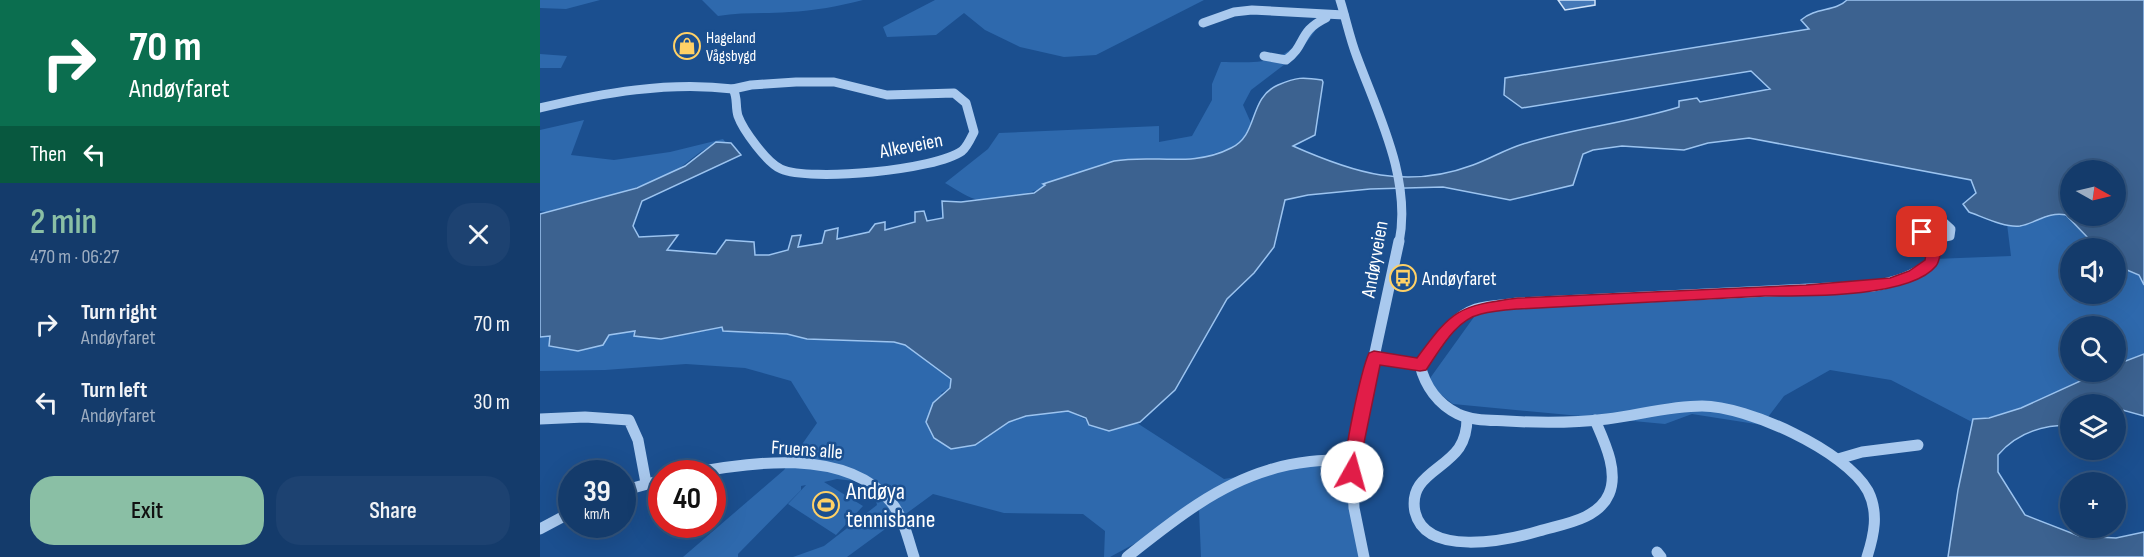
<!DOCTYPE html>
<meta charset="utf-8">
<style>
body{margin:0;font-family:"Sofia Sans Condensed",sans-serif;background:#1d4271;color:#f1f3f6;height:100vh;display:flex;flex-direction:column;font-size:22px;white-space:nowrap}
*{box-sizing:border-box;margin:0}
p{font-size:20px;color:#9dadc1}
.icon{flex:none;width:33px;height:33px;fill:none;stroke:currentColor;stroke-width:2;stroke-linecap:round;stroke-linejoin:round}
.map{position:relative;flex:1;overflow:hidden}
.sheet{display:flex;flex-direction:column;background:#143b6b;width:540px}
.sheet>*{flex:none}
.guide{background:#0b6e4f;color:#fff;overflow:hidden}
.needle{width:39px;rotate:98deg}
.fabs{position:absolute;left:1520px;top:160px;display:grid;gap:12px}
.fabs a{display:grid;place-items:center;width:66px;height:66px;border-radius:50%;background:#143b6b;box-shadow:0 6px 24px #0002,0 0 0 2px #33557e;font-size:30px}
.speed{position:absolute;left:18px;top:460px;display:flex;gap:12px;font-size:30px;font-weight:700;text-align:center}
.speed>*{display:grid;place-content:center;width:78px;height:78px;border-radius:50%;background:#143b6b;box-shadow:0 6px 24px #0002,0 0 0 2px #33557e;line-height:1}
.speed small{font-size:15px;font-weight:400}
.speed .limit{border:9px solid #d22;background:#fff;color:#111}
.pin{position:absolute;display:grid;place-items:center;width:51px;height:51px;color:#fff;margin:-26px;border-radius:12px;box-shadow:0 3px 9px #0006}
.me{position:absolute;width:66px;margin:-33px;rotate:7deg;stroke-linejoin:round;filter:drop-shadow(0 0 4px #0008)}
.turn{display:flex;align-items:center;gap:21px;height:126px;padding:0 30px;font-size:27px}
.turn .icon{width:78px;height:78px;stroke-width:2.5}
.turn b{display:block;font-size:42px;line-height:51px}
.then{display:flex;align-items:center;height:57px;padding:0 30px;background:#0003;gap:12px;font-size:22px}
.round{display:grid;place-items:center;flex:none;width:63px;height:63px;border-radius:24px;background:#1d4271}
.overview{display:flex;align-items:center;justify-content:space-between;height:102px;padding:0 30px}
h1{font-size:36px;font-weight:600;line-height:45px;color:#8abfa5}
.action{display:flex;gap:12px;margin-top:auto;padding:12px 30px}
.action a{flex:1;height:69px;border-radius:24px;background:#8abfa5;color:#111;font-size:24px;font-weight:600;line-height:69px;text-align:center}
.action a+a{background:#1d4271;color:#f1f3f6}
ul{padding:0;list-style:none}
li{display:flex;align-items:center;gap:18px;height:78px;padding:0 30px}
li div{flex:1}
li b{display:block;font-size:22px}
li em{font-style:normal}
main{display:flex;flex:1;min-height:0}
.map>svg:first-child{display:block}
</style>
<main>
<section class="sheet">
<div class="guide">
<div class="turn"><svg class="icon" aria-label="right" viewBox="0 0 24 24"><path d="M7 20v-9h11M14 6l5 5-5 5"/></svg><div><b>70 m</b>Andøyfaret</div></div>
<div class="then">Then<svg class="icon" aria-label="left" viewBox="0 0 24 24"><path d="M17 20v-9H6M10 6l-5 5 5 5"/></svg></div>
</div>
<div class="overview"><div><h1>2 min</h1><p>470 m · 06:27</p></div><a class="round"><svg class="icon" aria-label="close" viewBox="0 0 24 24"><path d="M6 6l12 12M18 6L6 18"/></svg></a></div>
<ul>
<li><svg class="icon" aria-label="right" viewBox="0 0 24 24"><path d="M7 20v-9h11M14 6l5 5-5 5"/></svg><div><b>Turn right</b><p>Andøyfaret</p></div><em>70 m</em></li>
<li><svg class="icon" aria-label="left" viewBox="0 0 24 24"><path d="M17 20v-9H6M10 6l-5 5 5 5"/></svg><div><b>Turn left</b><p>Andøyfaret</p></div><em>30 m</em></li>
</ul>
<div class="action"><a>Exit</a><a>Share</a></div>
</section>
<div class="map">
<svg width="1604" height="557" viewBox="0 0 1604 557">
<rect width="100%" height="100%" fill="#1b4f8f"/>
<g fill="#2e69ad">
<polygon points="0,0 60,0 26,9 0,8"/>
<path d="M162 0H323C299 6 274 11 249 12 225 14 202 12 178 16Z"/>
<polygon points="395,0 664,0 556,55 524,57 480,47 445,30 424,13 396,35 347,37 343,27"/>
<path d="M778 27 757 55 711 90 703 105 711 123 702 141 691 148 654 160 586 159 505 185C497 194 446 203 435 199 425 196 414 188 405 183L448 149 459 133 619 126V142L652 136 672 100V84L681 62C735 63 738 62 778 27Z"/>
<polygon points="0,54 27,56 21,68 0,68"/>
<path d="M44 120 31 155 74 160 130 152 183 139 186 143C165 142 149 164 131 173 92 193 48 199 7 212L0 211V130Z"/>
<path d="M1520 214C1535 218 1546 237 1553 249H1530V294H1575V265L1599 275 1604 285V354L1575 365V327H1530V372H1560C1521 390 1478 419 1434 418L1432 422 1351 380 1290 370 1244 396 1222 425 1152 414 1125 424 913 404 892 388 888 381 939 310 1312 286 1374 276 1394 259 1471 256 1467 224C1485 229 1503 216 1520 214Z"/>
<polygon points="183,327 183,331 247,334 267,339 354,342 365,345 412,379 410,388 401,393 435,445 469,422 486,416 528,411 569,431 597,423 684,479 812,458 811,494 827,557 661,557 659,509 570,557 564,557 565,531 543,514 464,513 393,494 307,557 253,557 284,546 337,505 332,483 297,479 284,482 323,506 296,535 248,504 266,485 261,486 261,490 198,554 198,557 143,557 244,470 277,423 251,381 205,368 146,364 65,370 0,371 0,337 10,336 9,346 38,351 63,345 69,335 96,331 95,335 121,339"/>
</g>
<g fill="#3c6290" stroke="#9cc4f0" stroke-width="1.5" fill-rule="evenodd">
<path d="M1307 0H1604V285L1599 275 1575 265V249H1553L1549 239 1526 215C1509 211 1496 223 1480 226 1465 228 1443 217 1429 212L1423 204 1436 193 1431 180 1209 138 1168 143 1144 150 1082 146 1053 150 1043 154 1033 185 970 200 903 187 830 189 768 195 745 200 734 247 714 273 687 299 635 390 600 422 569 431 549 425 546 418 528 411 486 416 469 422 435 445 411 449 394 438 386 422 393 403 410 388 411 379 365 345 354 342 267 339 247 334 183 331 182 327 121 339 94 336 95 331 69 335 63 345 38 351 9 346 10 336 0 337V214L97 188 145 166 176 142 191 143 201 155 102 201 93 226 99 237 138 235 127 250 176 254 186 240 214 242 215 255H229L248 250 252 236 261 235 258 247 282 243 285 231 298 228 297 239 329 232 335 224 345 222V230L375 222V212L384 211 387 221 403 218 402 201 421 202 494 193 505 185 503 184 574 161C614 154 652 168 691 148 719 135 708 98 738 85 757 77 762 77 782 80L783 82 775 135 753 146C814 173 866 190 933 165 950 159 966 149 983 144 1034 128 1088 123 1139 107V101L1157 98 1160 102 1230 89 1211 71 982 108 964 95 965 78 1269 29 1261 20C1276 7 1295 12 1307 0ZM1530 171H1575V216H1530Z"/>
<path d="M1604 354V416L1575 408V405H1530V425C1502 425 1476 434 1458 455V472L1485 515 1539 536 1576 538 1604 532V557H1408L1418 490 1433 419 1449 418 1481 408 1560 372H1575V365Z"/>
</g>
<polygon fill="#4478b7" stroke="#cfe3fa" stroke-width="1.5" points="1018,0 1055,0 1055,5 1025,10"/>
<g fill="none" stroke-linecap="round" stroke-linejoin="round">
<g stroke="#a9c9ee" stroke-width="9">
<path d="M800 0C806 19 810 39 817 57 838 114 872 180 859 243"/>
<polyline points="663,23 694,12 712,10 804,15"/>
<path d="M724 56 746 60C767 45 757 32 786 18"/>
<path d="M256 82H294L347 95 414 93 426 103 434 132C431 138 427 147 422 151 396 170 270 182 241 169 227 163 203 130 198 116 195 106 198 98 193 89L211 85Z"/>
<path d="M0 108C62 93 129 81 193 89"/>
<polygon points="1383,215 1399,218 1411,229 1410,236 1400,238 1385,234 1377,220"/>
<polyline points="1394,243 1395,238"/>
</g>
<g stroke="#a9c9ee" stroke-width="11">
<path d="M834 358 880 365C885 386 898 404 918 414 933 421 951 420 967 421 1000 423 1034 423 1067 419 1099 415 1130 406 1162 406 1207 406 1305 450 1328 491 1339 513 1334 535 1327 557"/>
<path d="M880 365C895 345 910 318 936 309 949 305 965 305 978 303L1333 286C1356 282 1374 276 1392 262L1395 241"/>
<path d="M927 418C927 429 925 439 919 448 903 471 868 477 875 512 886 557 965 541 999 531 1022 524 1058 520 1069 494 1079 471 1064 441 1055 420"/>
<polyline points="0,419 45,417 89,420 98,440 106,483"/>
<polyline points="1298,459 1322,452 1378,445"/>
<path d="M147 474C209 462 306 447 351 502 364 518 368 539 374 557"/>
<polyline points="82,491 122,480"/>
<polyline points="0,529 32,512"/>
<polyline points="1117,552 1121,557"/>
<path d="M587 557C630 523 675 486 729 470 756 461 784 460 812 459"/>
<polyline points="824,557 814,508 812,459 859,241"/>
</g>
</g>
<path fill="#e11d48" stroke="#92132f" stroke-width="1.5" d="M1382 227 1400 235 1402 238C1401 246 1401 260 1396 266 1370 298 1265 296 1225 296L978 309C966 310 953 311 941 314 915 320 900 350 886 370L880 371 840 365 817 477 812 479 806 477C800 464 822 368 829 353L834 351 877 358C913 309 918 306 978 298L1266 285 1350 278 1369 271 1385 260 1388 241 1375 232Z"/>
<defs>
<symbol id="shop-ring" viewBox="-11 -11 22 22"><circle r="9.5" fill="#1b4f8f" stroke="#ffd166" stroke-width="1.5"/><path d="M-5-2.5h2.3a2.7 3.5 0 0 1 5.4 0H5L5.5 6h-11ZM-1.5-2.5h3a1.5 2.3 0 0 0-3 0Z" fill="#ffd166"/></symbol>
<symbol id="bus-ring" viewBox="-11 -11 22 22"><circle r="9.5" fill="#1b4f8f" stroke="#ffd166" stroke-width="1.5"/><path d="M-5-6H5V4H4V6H2V4H-2V6H-4V4H-5ZM-3.5-4V0h7V-4ZM-3.5 1.2v1.5H-2V1.2ZM2 1.2v1.5H3.5V1.2Z" fill="#ffd166"/></symbol>
<symbol id="stadium-ring" viewBox="-11 -11 22 22"><circle r="9.5" fill="#1b4f8f" stroke="#ffd166" stroke-width="1.5"/><path d="M0-5a6.5 5 0 1 0 0 10a6.5 5 0 1 0 0-10ZM-3.5-1.8h7v3.6h-7Z" fill="#ffd166"/></symbol>
</defs>
<g fill-rule="evenodd">
<use href="#shop-ring" x="132" y="31" width="30" height="30"/>
<use href="#bus-ring" x="848" y="263" width="30" height="30"/>
<use href="#stadium-ring" x="271" y="490" width="30" height="30"/>
</g>
<g text-anchor="middle" stroke-width="5" stroke-linejoin="round" paint-order="stroke">
<g font-size="16" fill="#fff" stroke="#1b4f8f" text-anchor="start">
<text x="166" y="43">Hageland<tspan x="166" dy="18">Vågsbygd</tspan></text>
</g>
<g font-size="20" fill="#fff" stroke="#1b4f8f">
<text transform="translate(371 145) rotate(-11)" y="7">Alkeveien</text>
<text transform="translate(834 259) rotate(-80)" y="7">Andøyveien</text>
<text transform="translate(267 449) rotate(4)" y="7">Fruens alle</text>
</g>
<g font-size="20" fill="#fff" stroke="#1b4f8f" text-anchor="start">
<text x="882" y="285">Andøyfaret</text>
</g>
<g font-size="24" fill="#fff" stroke="#1b4f8f" text-anchor="start">
<text x="306" y="499">Andøya<tspan x="306" dy="28">tennisbane</tspan></text>
</g>
</g>
</svg>
<div class="fabs">
<a><svg class="needle" viewBox="-14 -14 28 28"><path d="M0-13l5 13h-10z" fill="#e53935"/><path d="M0 13l5-13h-10z" fill="#9dadc1"/></svg></a>
<a><svg class="icon" aria-label="sound" viewBox="0 0 24 24"><path d="M4 9h4l5-4v14l-5-4H4zM17 9q2 3 0 6"/></svg></a>
<a><svg class="icon" aria-label="search" viewBox="0 0 24 24"><circle cx="10" cy="10" r="6"/><path d="M15 15l6 6"/></svg></a>
<a><svg class="icon" aria-label="layers" viewBox="0 0 24 24"><path d="M12 4l9 5-9 5-9-5zM3 14l9 5 9-5"/></svg></a>
<a>+</a>
</div>
<div class="speed"><div>39<small>km/h</small></div><div class="limit">40</div></div>
<div class="pin" style="left:1382px;top:232px;background:#d93025"><svg class="icon" aria-label="arrive" viewBox="0 0 24 24"><path d="M6 21V4h12l-3 4 3 4H6"/></svg></div>
<svg class="me" style="left:812px;top:472px" viewBox="-20 -20 40 40"><circle r="19" fill="#fff"/><path d="M0-13L10 11 0 6-10 11z" fill="#e11d48"/></svg>
</div>
</main>
